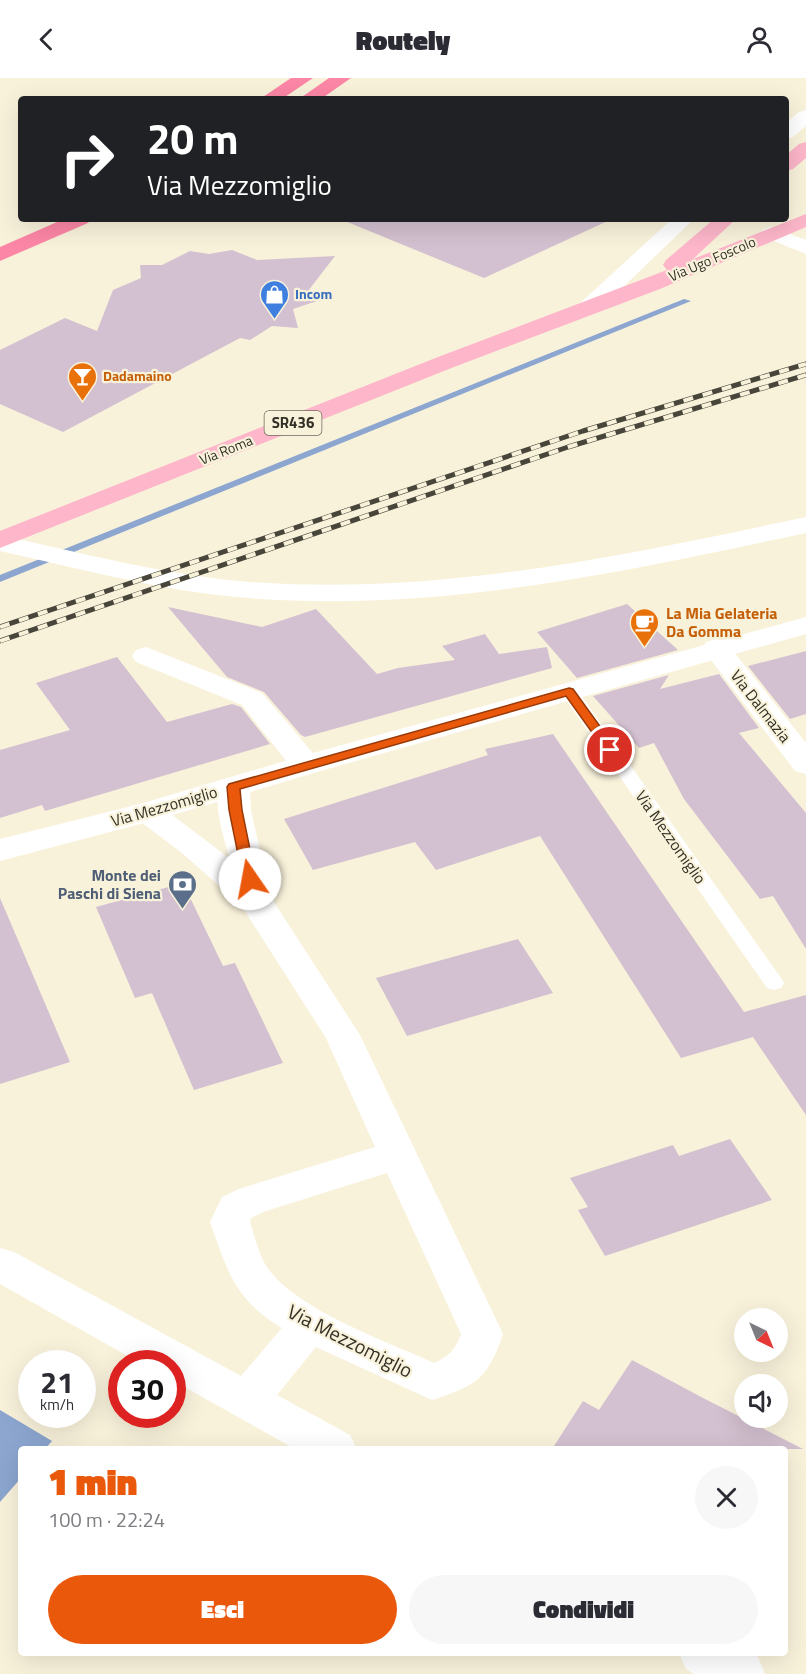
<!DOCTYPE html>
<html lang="it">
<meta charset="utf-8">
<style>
body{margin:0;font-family:"Titillium Web",sans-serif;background:#f7f7f7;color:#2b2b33;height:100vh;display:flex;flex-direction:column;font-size:22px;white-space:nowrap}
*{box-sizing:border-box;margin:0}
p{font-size:20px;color:#7c7c81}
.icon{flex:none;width:33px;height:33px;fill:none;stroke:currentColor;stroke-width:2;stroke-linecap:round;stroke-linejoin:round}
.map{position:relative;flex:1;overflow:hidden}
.drawer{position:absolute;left:18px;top:1368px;width:770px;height:210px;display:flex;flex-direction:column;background:#fff;border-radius:6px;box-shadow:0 6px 24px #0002}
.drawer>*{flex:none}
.top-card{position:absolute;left:18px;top:18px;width:771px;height:126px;border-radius:6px;box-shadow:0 6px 24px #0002;background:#202124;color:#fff;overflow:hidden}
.needle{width:39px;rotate:137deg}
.controls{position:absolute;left:734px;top:1230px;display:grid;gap:12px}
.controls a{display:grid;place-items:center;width:54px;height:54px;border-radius:50%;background:#fff;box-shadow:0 6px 24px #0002;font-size:30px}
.speed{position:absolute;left:18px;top:1272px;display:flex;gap:12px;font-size:30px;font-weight:700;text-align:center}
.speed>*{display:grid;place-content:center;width:78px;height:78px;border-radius:50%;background:#fff;box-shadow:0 6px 24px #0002;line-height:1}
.speed small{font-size:15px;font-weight:400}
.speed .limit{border:9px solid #d22;background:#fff;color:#111}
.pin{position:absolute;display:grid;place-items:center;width:51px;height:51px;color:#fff;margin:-26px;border:3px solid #fff;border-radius:50%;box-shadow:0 2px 6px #0007}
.me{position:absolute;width:66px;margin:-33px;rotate:348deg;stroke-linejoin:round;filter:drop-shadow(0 0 4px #0008)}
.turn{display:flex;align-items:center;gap:21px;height:126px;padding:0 30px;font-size:27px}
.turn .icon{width:78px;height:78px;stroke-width:2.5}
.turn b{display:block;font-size:42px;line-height:51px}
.round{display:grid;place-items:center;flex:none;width:63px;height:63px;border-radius:32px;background:#f7f7f7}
.headline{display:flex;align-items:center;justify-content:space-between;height:102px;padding:0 30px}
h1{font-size:36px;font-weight:800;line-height:45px;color:#ea580c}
.primary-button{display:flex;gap:12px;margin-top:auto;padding:12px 30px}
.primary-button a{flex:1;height:69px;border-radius:36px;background:#ea580c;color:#fff;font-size:24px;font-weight:800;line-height:69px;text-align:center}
.primary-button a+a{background:#f7f7f7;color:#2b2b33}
header{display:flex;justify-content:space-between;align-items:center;height:78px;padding:0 30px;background:#fff;font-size:27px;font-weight:800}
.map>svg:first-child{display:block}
</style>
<header><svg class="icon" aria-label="back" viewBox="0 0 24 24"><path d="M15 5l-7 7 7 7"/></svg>Routely<svg class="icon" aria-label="person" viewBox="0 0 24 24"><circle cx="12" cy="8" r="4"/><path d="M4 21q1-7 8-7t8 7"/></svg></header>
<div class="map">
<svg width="806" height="1596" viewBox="0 0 806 1596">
<rect width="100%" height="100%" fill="#f9f2db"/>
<polygon fill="#8ca6d0" points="0,1332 52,1363 45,1371 21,1371 21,1400 0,1424"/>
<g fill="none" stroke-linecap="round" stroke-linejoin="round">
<polygon fill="#8ca6d0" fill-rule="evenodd" points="684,221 691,223 0,504 0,497"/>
</g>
<g fill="#d3c0d0">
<polygon points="340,141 612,141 484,200"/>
<polygon points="232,172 257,182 335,178 308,213 317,223 293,231 298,250 272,248 250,262 240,260 63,354 0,326 0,272 65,240 97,253 113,212 141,200 140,187 162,187 190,173 209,176"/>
<polygon points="627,526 678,572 577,600 537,554"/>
<polygon points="168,529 262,549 316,531 377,596 398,590 455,582 442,568 485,556 499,576 547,569 552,590 305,659 301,657 264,614 227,599"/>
<polygon points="806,573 806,636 790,641 748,588"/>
<polygon points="117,579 167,644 232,626 241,629 270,666 45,733 42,727 0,740 0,672 70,652 36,605"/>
<polygon points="719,596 759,650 739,655 806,735 806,871 773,818 760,821 684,721 654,665 639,670 593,618 669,597 660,611"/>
<polygon points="553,656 744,934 806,917 806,1037 753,959 681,980 540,758 436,792 415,764 313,792 284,741 488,677 485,671"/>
<polygon points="183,805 223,888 235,885 283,985 194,1012 152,915 135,920 96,829"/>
<polygon points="0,820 70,984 0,1006"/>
<polygon points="518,861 553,915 407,958 376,900"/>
<polygon points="730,1061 772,1122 605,1178 578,1132 588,1129 570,1100 673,1067 679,1078"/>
<polygon points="632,1282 705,1321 803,1371 552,1371 583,1323 599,1332"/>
</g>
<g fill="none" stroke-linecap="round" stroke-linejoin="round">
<polygon fill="#fff" fill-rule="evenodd" points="569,608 575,609 781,900 784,905 781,910 774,912 767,910 560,613 563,609"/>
<g fill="#fff" fill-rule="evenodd">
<polygon points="806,32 806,48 793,59 786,61 786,45 799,34"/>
<polygon points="672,141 694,141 595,236 587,238 579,236 576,231 579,226"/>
<polygon points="771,149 806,162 806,176 764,159 761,155 764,151"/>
<polygon points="716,561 726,564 806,665 806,696 795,693 702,570 706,564"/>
<polygon points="146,569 262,615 317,680 321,687 317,694 306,697 295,694 242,627 136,584 132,578 136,572"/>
<path d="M234 699 245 702 250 709 251 732 270 818 360 957 503 1256C488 1301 476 1308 432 1322L316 1269 277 1317 350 1357 357 1371H295L172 1302V1286H142L0 1206V1170L14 1174 241 1298 282 1250C234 1221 228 1194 210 1144L222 1119 239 1111 375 1069 326 960 241 827 182 775 137 741 132 734 137 727 148 724 159 727 229 780C224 758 210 722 223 702ZM387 1095 461 1256C456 1271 448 1279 434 1285 386 1263 300 1233 269 1192 259 1179 255 1159 250 1144L251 1140 266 1133Z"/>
<polygon points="679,1575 750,1575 758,1579 765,1596 694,1596 686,1591"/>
</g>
<g fill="#fff" fill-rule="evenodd">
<path d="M806 439V455C622 494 438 535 249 520 165 514 82 491 0 473V457C82 475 165 497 249 504 438 518 622 478 806 439Z"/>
<polygon points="806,539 806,556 317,694 159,741 0,783 0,761 140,726 295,680"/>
</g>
<g fill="#fdb6ca" fill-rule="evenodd">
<polygon points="806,64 806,80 793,91 786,93 786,77 799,66"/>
<polygon points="806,136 806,149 660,211 454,289 0,470 0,453 438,279 667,192 663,187 666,182 714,141 736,141 693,181"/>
</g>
<g fill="#fc86a6" fill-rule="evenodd">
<polygon points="291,0 313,0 282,21 260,21"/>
<polygon points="329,0 351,0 321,21 299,21"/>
<polygon points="64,141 91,141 88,145 0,183 0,169"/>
</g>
<defs>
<g id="rail">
<polyline points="0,549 583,353 806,286"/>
<polyline points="0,563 568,369 806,297"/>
</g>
</defs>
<use href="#rail" stroke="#48453a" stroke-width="5"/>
<use href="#rail" stroke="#f9f2db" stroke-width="4" stroke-dasharray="10" stroke-linecap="butt"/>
</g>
<polygon fill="#ea580c" stroke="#983908" stroke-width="1.5" points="569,610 573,611 615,669 616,672 615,674 606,674 566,618 240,711 242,732 256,801 250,805 243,801 229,732 227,709 229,706"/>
<defs>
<symbol id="shop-pin" viewBox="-11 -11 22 30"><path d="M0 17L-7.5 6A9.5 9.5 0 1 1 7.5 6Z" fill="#3f7fe0" stroke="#f9f2db"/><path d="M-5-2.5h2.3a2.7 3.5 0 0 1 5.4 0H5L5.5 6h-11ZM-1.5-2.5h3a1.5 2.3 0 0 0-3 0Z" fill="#fff"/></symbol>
<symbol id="bar-pin" viewBox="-11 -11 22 30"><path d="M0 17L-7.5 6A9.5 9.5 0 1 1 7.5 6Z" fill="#e8710a" stroke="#f9f2db"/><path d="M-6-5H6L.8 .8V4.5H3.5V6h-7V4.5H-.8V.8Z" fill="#fff"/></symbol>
<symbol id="cafe-pin" viewBox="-11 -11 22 30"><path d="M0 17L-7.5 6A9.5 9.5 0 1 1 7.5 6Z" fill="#e8710a" stroke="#f9f2db"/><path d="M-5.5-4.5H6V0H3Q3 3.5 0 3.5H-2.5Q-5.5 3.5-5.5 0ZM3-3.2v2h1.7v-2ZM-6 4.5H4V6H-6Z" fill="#fff"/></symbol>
<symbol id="bank-pin" viewBox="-11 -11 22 30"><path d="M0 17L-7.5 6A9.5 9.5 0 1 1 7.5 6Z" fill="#5c6f8a" stroke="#f9f2db"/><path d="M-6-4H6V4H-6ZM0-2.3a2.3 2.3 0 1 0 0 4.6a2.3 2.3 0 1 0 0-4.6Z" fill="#fff"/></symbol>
</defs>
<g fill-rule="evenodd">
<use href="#shop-pin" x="258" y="200" width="33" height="45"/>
<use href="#bar-pin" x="66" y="282" width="33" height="45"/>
<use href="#cafe-pin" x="628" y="528" width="33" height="45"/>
<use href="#bank-pin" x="166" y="790" width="33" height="45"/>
</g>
<g text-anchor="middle" stroke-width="4.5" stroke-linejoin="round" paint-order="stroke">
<g font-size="14" fill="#333027" stroke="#f9f2db">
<text transform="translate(712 181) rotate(-23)" y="5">Via Ugo Foscolo</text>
<text transform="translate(226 372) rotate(-22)" y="5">Via Roma</text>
</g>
<g font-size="14" font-weight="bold" fill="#366cbe" stroke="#f9f2db" text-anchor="start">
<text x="295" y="221">Incom</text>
</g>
<g font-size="14" font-weight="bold" fill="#c56008" stroke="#f9f2db" text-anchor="start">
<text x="103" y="303">Dadamaino</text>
</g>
<rect fill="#f9f2db" stroke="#6e6a5d" stroke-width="1.5" x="264.5" y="333" width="57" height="24" rx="4.5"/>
<g font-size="15" font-weight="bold" fill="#333027">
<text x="293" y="350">SR436</text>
</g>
<g font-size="16" font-weight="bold" fill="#c56008" stroke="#f9f2db" text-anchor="start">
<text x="666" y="541">La Mia Gelateria<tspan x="666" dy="18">Da Gomma</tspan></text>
</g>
<g font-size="16" fill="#333027" stroke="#f9f2db">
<text transform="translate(761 628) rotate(52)" y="6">Via Dalmazia</text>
<text transform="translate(164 728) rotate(-16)" y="6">Via Mezzomiglio</text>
<text transform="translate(671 759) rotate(55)" y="6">Via Mezzomiglio</text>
</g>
<g font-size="16" font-weight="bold" fill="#4e5e75" stroke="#f9f2db" text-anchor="end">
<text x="161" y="803">Monte dei<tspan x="161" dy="18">Paschi di Siena</tspan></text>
</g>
<g font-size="20" fill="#333027" stroke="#f9f2db">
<text transform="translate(350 1263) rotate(27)" y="7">Via Mezzomiglio</text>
</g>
</g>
</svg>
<div class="controls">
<a><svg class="needle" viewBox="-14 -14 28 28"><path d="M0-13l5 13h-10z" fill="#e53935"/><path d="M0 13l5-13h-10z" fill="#7c7c81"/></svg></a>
<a><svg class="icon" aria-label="sound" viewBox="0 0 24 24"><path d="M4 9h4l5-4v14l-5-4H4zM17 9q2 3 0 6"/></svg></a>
</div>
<div class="speed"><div>21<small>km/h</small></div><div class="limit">30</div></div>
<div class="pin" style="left:610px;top:672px;background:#d93025"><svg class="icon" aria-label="arrive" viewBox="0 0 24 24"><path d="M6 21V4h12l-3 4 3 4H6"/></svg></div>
<svg class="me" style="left:250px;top:801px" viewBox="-20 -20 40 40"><circle r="19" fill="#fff"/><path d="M0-13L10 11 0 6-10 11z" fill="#ea580c"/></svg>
<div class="top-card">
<div class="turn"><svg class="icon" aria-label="right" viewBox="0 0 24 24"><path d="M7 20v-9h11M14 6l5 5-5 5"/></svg><div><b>20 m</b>Via Mezzomiglio</div></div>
</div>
<section class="drawer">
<div class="headline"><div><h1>1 min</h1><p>100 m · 22:24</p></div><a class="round"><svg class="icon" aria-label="close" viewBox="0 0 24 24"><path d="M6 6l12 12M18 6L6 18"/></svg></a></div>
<div class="primary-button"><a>Esci</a><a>Condividi</a></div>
</section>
</div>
